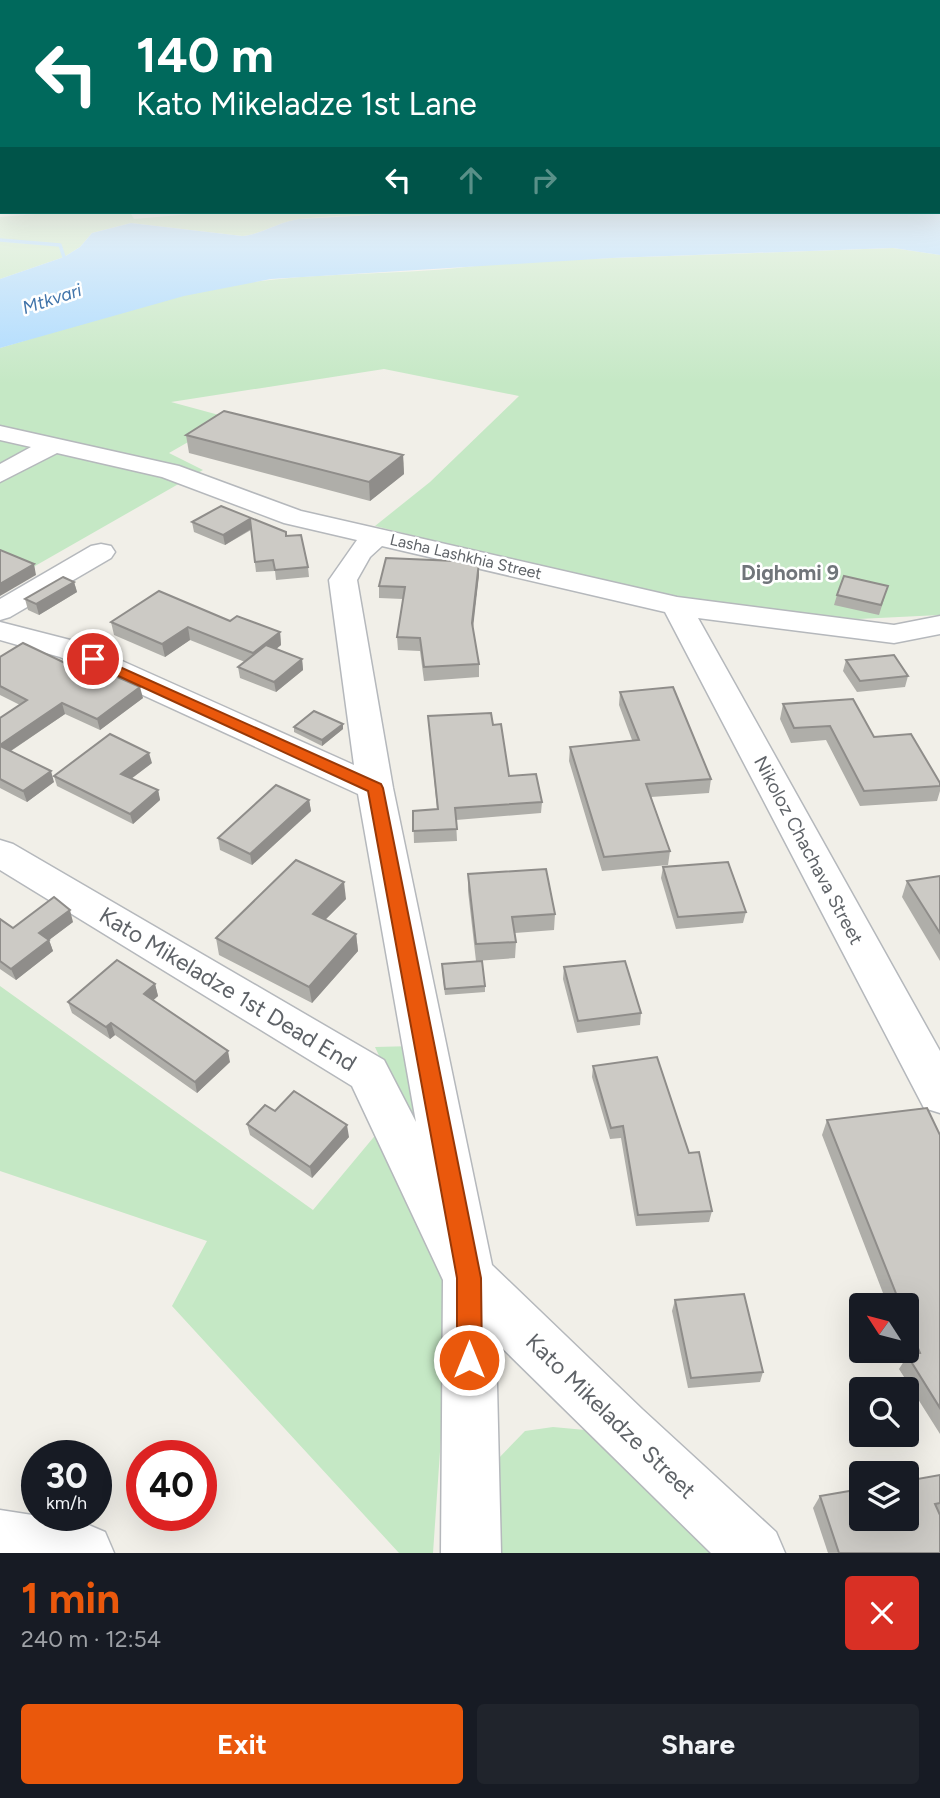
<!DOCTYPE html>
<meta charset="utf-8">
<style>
body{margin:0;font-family:Figtree,sans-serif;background:#20242c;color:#f1f3f6;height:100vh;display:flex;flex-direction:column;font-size:26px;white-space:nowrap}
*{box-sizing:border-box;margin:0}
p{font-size:23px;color:#9ea1a6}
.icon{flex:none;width:38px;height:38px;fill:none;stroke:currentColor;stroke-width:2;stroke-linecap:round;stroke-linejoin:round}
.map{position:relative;height:1553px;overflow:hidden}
.side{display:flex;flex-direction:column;background:#171b24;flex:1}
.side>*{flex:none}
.hud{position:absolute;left:0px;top:0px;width:942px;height:214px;box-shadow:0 7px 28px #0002;background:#00695c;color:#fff;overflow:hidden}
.needle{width:46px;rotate:306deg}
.controls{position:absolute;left:849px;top:1293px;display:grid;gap:14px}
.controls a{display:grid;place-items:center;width:70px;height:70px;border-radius:7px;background:#171b24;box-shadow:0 7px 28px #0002;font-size:35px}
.speed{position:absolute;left:21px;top:1440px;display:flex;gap:14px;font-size:35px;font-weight:700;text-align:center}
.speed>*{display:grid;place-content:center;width:91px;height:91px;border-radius:50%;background:#171b24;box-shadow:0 7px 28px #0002;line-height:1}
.speed small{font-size:18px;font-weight:400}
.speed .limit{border:10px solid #d22;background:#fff;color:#111}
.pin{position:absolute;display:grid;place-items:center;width:60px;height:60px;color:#fff;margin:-30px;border:4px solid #fff;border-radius:50%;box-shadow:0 2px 7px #0007}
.me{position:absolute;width:77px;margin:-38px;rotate:0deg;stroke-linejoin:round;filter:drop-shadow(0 0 5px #0008)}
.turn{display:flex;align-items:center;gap:24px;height:147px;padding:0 21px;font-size:32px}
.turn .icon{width:91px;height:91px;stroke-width:2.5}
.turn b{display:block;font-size:49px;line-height:60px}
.lanes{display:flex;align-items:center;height:66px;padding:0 21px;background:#0003;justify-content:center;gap:35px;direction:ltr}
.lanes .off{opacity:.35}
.round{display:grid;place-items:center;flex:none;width:74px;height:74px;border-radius:7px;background:#20242c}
.overview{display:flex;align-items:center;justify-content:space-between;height:119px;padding:0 21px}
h1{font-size:42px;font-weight:700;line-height:52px;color:#ea580c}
.primary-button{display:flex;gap:14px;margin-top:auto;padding:14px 21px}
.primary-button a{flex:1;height:80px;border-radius:7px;background:#ea580c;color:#fff;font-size:28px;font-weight:700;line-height:80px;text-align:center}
.primary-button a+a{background:#20242c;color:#f1f3f6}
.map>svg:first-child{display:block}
</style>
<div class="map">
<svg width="940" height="1553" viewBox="0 0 940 1553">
<rect width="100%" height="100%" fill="#f1efe8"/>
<g fill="#c5e8c5">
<path d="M61 212H130L134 219 214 212H430C387 215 342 214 299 219 278 222 263 234 242 236L131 223 92 233 80 247 64 257 0 279V217Z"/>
<path d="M893 248 940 255V615L858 619 666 599 375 526 430 482 519 396 384 369 171 402 230 418 169 453 203 470 0 586V348C76 326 154 297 232 285 322 270 414 277 504 262Z"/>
<polygon points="0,986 313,1210 378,1132 444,1267 449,1321 433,1553 399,1553 172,1306 207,1241 0,1171"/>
<polygon points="414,1046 439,1185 375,1047"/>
<polygon points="553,1427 596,1431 712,1553 488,1553 494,1463 525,1431"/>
</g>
<path fill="#aadaff" d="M940 202V255L893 248 612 258 271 279 184 296 0 348V279L64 257 80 247 92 233 131 223 242 236C263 234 278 222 299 219L430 212H940Z"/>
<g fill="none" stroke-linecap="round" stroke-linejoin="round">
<polyline stroke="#aadaff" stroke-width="3.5" points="0,240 60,245 64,257 74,262"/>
<defs>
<g id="minor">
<polygon points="0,426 179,466 301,511 677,597 894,625 940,616 940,634 894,643 698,618 940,1051 940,1113 924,1108 665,612 382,546 370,557 357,580 393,788 492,1265 642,1409 776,1532 785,1553 711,1553 496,1342 501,1553 441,1553 443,1280 352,1086 0,870 0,840 13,844 384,1060 416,1122 358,794 60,657 0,640 0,622 82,643 354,765 329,580 357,540 284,523 162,477 57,453 0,482 0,464 31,447 0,440"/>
<polygon points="101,544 111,546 115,552 111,558 10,617 0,620 0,599 91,546"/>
<polygon points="0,1510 84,1523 105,1532 114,1553 0,1553"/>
</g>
</defs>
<use href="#minor" stroke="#b5b8bc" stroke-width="3"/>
<use href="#minor" fill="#fff" fill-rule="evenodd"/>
</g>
<g fill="#afaea9">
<polygon points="186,435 403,455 404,474 370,501 189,453"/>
<polygon points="221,506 286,536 308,567 309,577 276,580 275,571 256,572 251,530 225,545 194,532 192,522"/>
<polygon points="479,562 479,575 472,628 479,664 479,677 424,681 420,651 398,650 397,637 403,599 379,598 379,586"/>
<polygon points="74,582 77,592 39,615 28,610 25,599"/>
<polygon points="837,595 885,596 879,615 834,605"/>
<polygon points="230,621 280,632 281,645 276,649 302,659 303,670 276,692 240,678 238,667 245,662 190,640 165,657 114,635 111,622"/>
<polygon points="0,657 143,698 100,730 65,714 11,751 54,782 27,802 0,788 0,718 20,705 0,695"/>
<polygon points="846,660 908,676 905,687 857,692 843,671"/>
<polygon points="620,692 711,779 709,793 651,797 670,851 668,865 602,871 569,761 570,747 632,740 619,705"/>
<polygon points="783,704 874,737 940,783 940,791 937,801 860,806 826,740 791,743 780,719"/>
<polygon points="428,716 493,725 509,776 542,802 541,813 456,820 457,841 414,843 413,811 437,809"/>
<polygon points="343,724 343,729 322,746 294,732 294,727"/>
<polygon points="152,763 131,779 158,790 160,800 133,824 57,786 54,776"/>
<polygon points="309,800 311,811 252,865 220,850 218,838"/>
<polygon points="663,867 746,912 743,923 676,929 661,878"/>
<polygon points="468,874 555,914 554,930 515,933 516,942 515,958 476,961 468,891"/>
<polygon points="940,876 940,961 902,897 907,881"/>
<polygon points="346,899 325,920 356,934 358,951 312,1003 219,955 216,938"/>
<polygon points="0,919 13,928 73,922 49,940 53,951 16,980 0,969"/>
<polygon points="564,967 641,1013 640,1025 577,1033 563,979"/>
<polygon points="442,970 485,986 485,992 445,995"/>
<polygon points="155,984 158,996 153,1000 230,1062 197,1093 115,1035 110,1039 72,1013 68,1002"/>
<polygon points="593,1066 689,1153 712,1211 709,1222 636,1226 621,1138 610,1139 592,1077"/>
<polygon points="275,1111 349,1137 312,1178 250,1135 247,1124"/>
<polygon points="827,1120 940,1135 940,1434 899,1369 908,1355 906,1351 906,1306 888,1306 822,1135"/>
<polygon points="675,1300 763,1372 760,1382 688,1388 672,1311"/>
<polygon points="940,1475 940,1553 828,1553 813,1508 820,1496"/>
</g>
<g fill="#8f8d8a">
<polygon points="403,455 404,474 370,501 369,482"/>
<polygon points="250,519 251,529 225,545 223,535"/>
<polygon points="479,562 479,575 472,637 472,623"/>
<polygon points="34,564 36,575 0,596 0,584"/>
<polygon points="74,582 77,592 39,615 36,604"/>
<polygon points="188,627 190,640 165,657 162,644"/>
<polygon points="280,632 281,645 255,666 253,653"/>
<polygon points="302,659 303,670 276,692 274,682"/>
<polygon points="140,687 143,698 100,730 97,719"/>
<polygon points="62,703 65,714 3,756 0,745"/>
<polygon points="343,724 343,729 322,746 322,740"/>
<polygon points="149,753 152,763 124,784 121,774"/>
<polygon points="51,771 54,782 27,802 23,791"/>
<polygon points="158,790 160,800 133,824 130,814"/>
<polygon points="309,800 311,811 252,865 250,854"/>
<polygon points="344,882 346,899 315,930 313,914"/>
<polygon points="70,910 73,922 49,940 53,951 16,980 11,969 39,933"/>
<polygon points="356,934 358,951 312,1003 309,987"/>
<polygon points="155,984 158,996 147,1006 144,994"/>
<polygon points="111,1023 115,1035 110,1039 106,1027"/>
<polygon points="228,1051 230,1062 197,1093 195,1082"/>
<polygon points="347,1125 349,1137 312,1178 310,1167"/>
</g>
<g fill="#cccac5" stroke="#8f8d8a" stroke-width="2">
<polygon points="0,166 2,166 2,203 0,204"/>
<polygon points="224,411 403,455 369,482 186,435"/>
<polygon points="221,506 286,532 286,536 301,535 308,567 275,570 273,560 255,562 250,519 223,535 192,522"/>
<polygon points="0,550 34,564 0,584"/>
<polygon points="386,558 479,562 472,623 479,664 424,667 420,638 397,637 405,587 379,586"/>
<polygon points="844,576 888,586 881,605 837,595"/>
<polygon points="63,577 74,582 36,604 25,599"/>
<polygon points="159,591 230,621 237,616 280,632 253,653 188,627 162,644 111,622"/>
<polygon points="23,643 65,663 67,661 102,676 106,672 140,687 97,719 62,703 0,745 0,718 27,700 0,686 0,657"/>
<polygon points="266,645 302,659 274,682 238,667"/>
<polygon points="894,655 908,676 860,681 846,660"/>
<polygon points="673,687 711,779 646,784 670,851 604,857 570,747 639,740 620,692"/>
<polygon points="853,699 874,737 911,734 940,783 940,786 864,791 830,726 794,728 783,704"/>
<polygon points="314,711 343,724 322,740 294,727"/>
<polygon points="491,713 493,725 501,724 509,776 536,774 542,802 455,808 457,829 413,831 413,811 438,809 428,716"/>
<polygon points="110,734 149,753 121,774 158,790 130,814 54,776"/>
<polygon points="0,746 51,771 23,791 0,779"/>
<polygon points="276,785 309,800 250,854 218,838"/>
<polygon points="296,860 344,882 313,914 356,934 309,987 216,938"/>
<polygon points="728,862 746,912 678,917 663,867"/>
<polygon points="546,869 555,914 512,917 516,942 476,944 468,874"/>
<polygon points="940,876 940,933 907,881"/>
<polygon points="54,897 70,910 39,933 49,940 11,969 0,961 0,919 13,928"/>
<polygon points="117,960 155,984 144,994 228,1051 195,1082 111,1023 106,1027 68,1002"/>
<polygon points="482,961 485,986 445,989 442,964"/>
<polygon points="625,961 641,1013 578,1021 564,967"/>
<polygon points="657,1057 689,1153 699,1152 712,1211 638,1215 623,1126 611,1128 593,1066"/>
<polygon points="294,1091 347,1125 310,1167 247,1124 265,1105 275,1111"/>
<polygon points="927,1108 940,1135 940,1408 907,1355 920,1353 906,1320 906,1306 901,1306 827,1120"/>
<polygon points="744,1294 763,1372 691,1378 675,1300"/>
<polygon points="940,1475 940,1503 935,1504 940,1515 940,1553 839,1553 820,1496 861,1489 861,1519 906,1519 906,1481"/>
</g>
<linearGradient id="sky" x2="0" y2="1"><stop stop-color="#8fc3f1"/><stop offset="0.43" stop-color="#f9f8f5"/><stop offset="1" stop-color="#f9f8f5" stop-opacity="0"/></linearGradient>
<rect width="940" height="384" fill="url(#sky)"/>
<polygon fill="#ea580c" stroke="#983908" stroke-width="2" points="93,655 381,784 383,788 481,1278 482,1360 478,1369 469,1373 461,1369 457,1360 457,1278 368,791 88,662 88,656"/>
<g text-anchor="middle" stroke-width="5" stroke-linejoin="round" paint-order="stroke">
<g font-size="16" fill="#5f6368" stroke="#fff">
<text transform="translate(466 556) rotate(13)" y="6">Lasha Lashkhia Street</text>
</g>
<g font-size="18" font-style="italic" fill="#4174aa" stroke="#fff">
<text transform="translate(52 299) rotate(-18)" y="6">Mtkvari</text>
</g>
<g font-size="19" fill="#5f6368" stroke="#fff">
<text transform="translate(809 850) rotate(62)" y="7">Nikoloz Chachava Street</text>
</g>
<g font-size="21" font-weight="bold" fill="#70757a" stroke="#fff">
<text x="790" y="580">Dighomi 9</text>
</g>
<g font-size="23" fill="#5f6368" stroke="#fff">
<text transform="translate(228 989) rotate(31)" y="8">Kato Mikeladze 1st Dead End</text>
<text transform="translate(611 1416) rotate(44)" y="8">Kato Mikeladze Street</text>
</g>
</g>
</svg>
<div class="controls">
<a><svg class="needle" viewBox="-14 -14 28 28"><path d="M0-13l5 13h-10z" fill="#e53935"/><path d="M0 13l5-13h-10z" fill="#9ea1a6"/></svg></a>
<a><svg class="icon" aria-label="search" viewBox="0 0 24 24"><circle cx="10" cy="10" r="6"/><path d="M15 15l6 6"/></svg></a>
<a><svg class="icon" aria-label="layers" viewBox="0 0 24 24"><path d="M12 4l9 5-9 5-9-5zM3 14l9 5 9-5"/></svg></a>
</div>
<div class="speed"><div>30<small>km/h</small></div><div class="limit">40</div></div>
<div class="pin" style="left:93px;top:659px;background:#d93025"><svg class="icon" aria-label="arrive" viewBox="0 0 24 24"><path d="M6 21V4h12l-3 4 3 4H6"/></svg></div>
<svg class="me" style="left:469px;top:1360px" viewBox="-20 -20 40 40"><circle r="17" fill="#ea580c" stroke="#fff" stroke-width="3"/><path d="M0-11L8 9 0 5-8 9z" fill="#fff"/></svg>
<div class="hud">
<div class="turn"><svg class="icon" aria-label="left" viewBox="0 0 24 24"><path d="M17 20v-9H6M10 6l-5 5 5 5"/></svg><div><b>140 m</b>Kato Mikeladze 1st Lane</div></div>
<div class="lanes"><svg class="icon" aria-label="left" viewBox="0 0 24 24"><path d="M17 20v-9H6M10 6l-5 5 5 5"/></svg><svg class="icon off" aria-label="ahead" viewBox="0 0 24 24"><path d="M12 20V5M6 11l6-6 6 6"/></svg><svg class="icon off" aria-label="right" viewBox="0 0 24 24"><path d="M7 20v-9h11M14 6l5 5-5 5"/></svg></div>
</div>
</div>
<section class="side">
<div class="overview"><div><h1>1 min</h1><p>240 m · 12:54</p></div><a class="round" style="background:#d93025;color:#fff"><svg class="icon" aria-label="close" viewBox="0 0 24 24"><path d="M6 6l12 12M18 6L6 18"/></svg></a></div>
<div class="primary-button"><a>Exit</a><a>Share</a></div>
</section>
